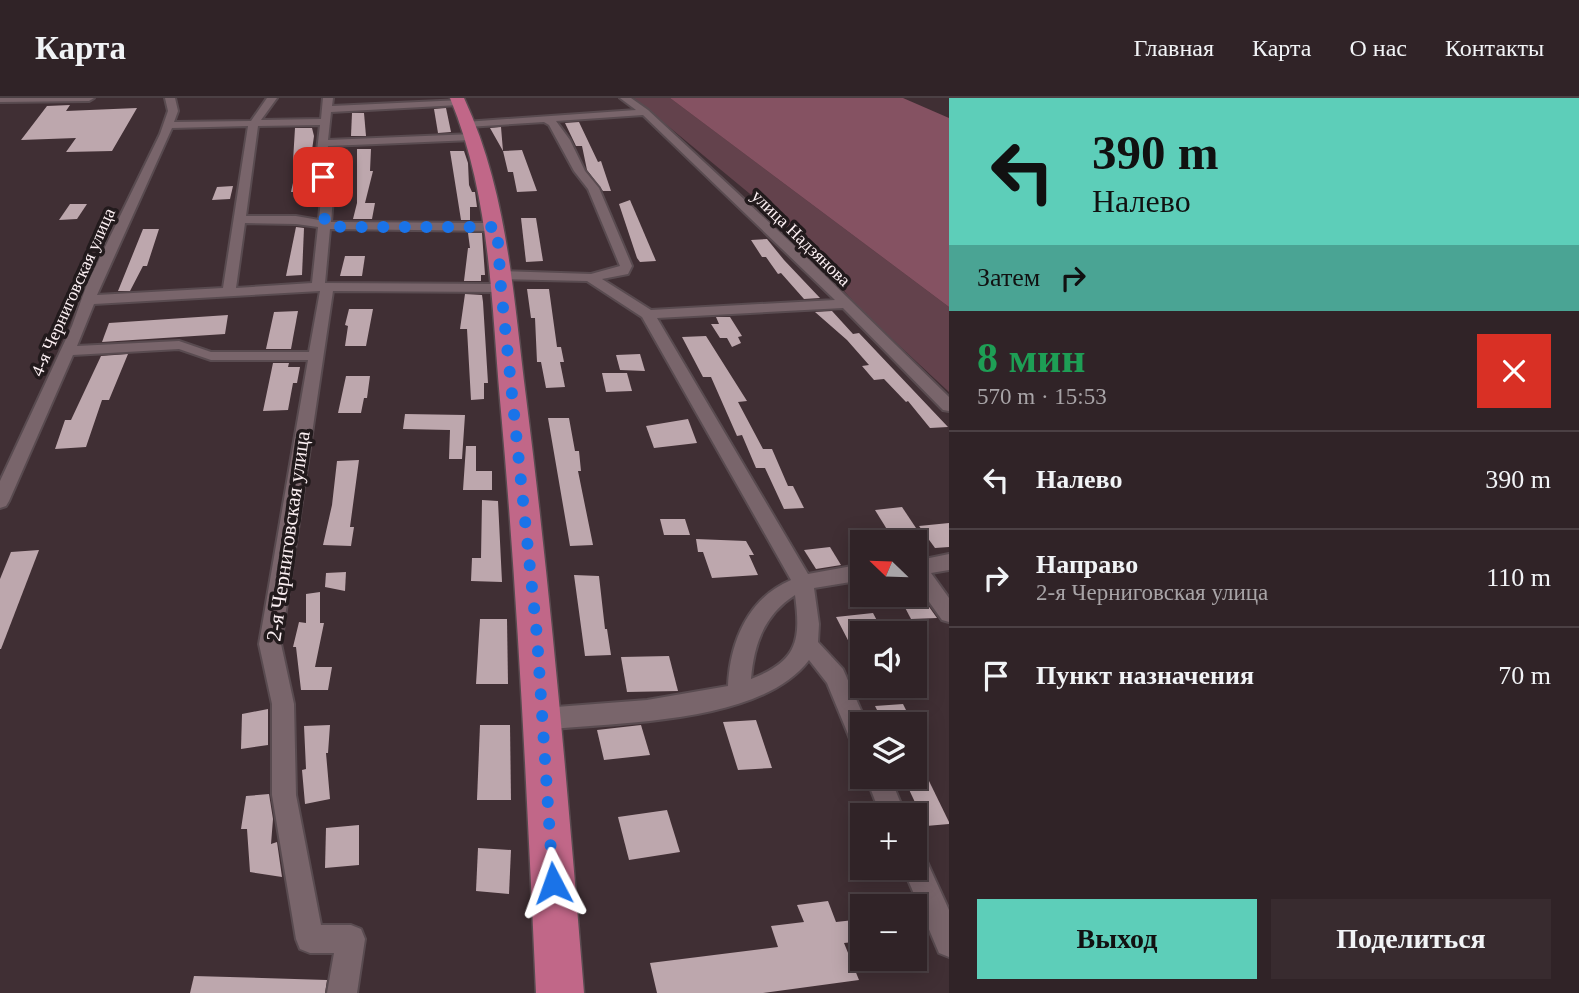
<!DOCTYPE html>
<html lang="ru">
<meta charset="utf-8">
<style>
body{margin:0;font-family:Georgia,serif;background:#382b2f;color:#f1f3f6;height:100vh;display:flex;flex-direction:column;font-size:26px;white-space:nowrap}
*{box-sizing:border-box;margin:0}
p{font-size:23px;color:#a8a4a7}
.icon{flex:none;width:38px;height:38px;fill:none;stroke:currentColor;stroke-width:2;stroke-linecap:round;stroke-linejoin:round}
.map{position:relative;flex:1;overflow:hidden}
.drawer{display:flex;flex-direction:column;background:#302327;width:630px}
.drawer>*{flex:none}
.banner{background:#5dceb9;color:#111;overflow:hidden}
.needle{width:46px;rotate:293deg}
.tools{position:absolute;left:850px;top:432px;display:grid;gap:14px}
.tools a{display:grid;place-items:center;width:77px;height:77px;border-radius:0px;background:#302327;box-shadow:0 4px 18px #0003,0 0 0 2px #4b4044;font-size:35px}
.pin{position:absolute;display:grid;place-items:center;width:60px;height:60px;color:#fff;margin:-30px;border-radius:14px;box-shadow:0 4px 10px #0006}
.me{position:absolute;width:77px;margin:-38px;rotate:356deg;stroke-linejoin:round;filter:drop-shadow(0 0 5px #0008)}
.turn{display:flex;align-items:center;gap:24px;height:147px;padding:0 28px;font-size:32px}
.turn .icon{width:91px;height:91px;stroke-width:2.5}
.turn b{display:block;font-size:49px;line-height:60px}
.then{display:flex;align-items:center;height:66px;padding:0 28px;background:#0003;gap:14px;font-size:26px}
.round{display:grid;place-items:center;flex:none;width:74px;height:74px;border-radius:0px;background:#382b2f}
.summary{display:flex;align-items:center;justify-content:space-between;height:119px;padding:0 28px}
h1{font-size:42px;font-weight:600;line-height:52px;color:#1e9e55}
.primary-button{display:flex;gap:14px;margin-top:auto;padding:14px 28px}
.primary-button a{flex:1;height:80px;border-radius:0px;background:#5dceb9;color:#111;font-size:28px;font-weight:600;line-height:80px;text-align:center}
.primary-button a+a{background:#382b2f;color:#f1f3f6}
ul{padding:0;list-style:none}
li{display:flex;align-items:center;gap:21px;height:98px;padding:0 28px;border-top:2px solid #4b4044}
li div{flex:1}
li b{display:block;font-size:26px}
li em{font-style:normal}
header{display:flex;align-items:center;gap:42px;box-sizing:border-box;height:98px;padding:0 35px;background:#302327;border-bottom:2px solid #4b4044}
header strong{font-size:33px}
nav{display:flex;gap:38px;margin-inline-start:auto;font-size:24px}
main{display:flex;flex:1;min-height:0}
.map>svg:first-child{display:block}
</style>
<header>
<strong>Карта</strong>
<nav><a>Главная</a><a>Карта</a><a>О нас</a><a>Контакты</a></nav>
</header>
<main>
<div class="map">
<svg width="949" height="895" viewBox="0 0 949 895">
<rect width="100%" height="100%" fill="#402f34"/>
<polygon fill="#63424c" points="634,0 670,0 949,209 949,294 862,213 779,120"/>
<polygon fill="#855262" points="670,0 903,0 949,20 949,209"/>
<g fill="#bda7ad">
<polygon points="70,7 66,13 137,10 112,53 66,54 76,40 21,42 47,8"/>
<polygon points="446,10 451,34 438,35 434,11"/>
<polygon points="352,15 364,15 366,38 351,38"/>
<polygon points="579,24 598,64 601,63 611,93 603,93 587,72 582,48 576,48 565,25"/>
<polygon points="501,29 503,53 522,52 537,93 517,94 513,74 508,74 503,53 490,30"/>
<polygon points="295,30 312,30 314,38 306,94 291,94 300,53 297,63 293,63"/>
<polygon points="357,51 371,51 370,73 373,73 365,105 375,105 372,121 353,121 357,105"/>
<polygon points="450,53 464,53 468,65 469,87 472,94 475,94 477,109 470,109 470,122 461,122"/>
<polygon points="233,88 230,101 212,102 217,89"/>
<polygon points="630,102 656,163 640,164 637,160 619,106"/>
<polygon points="70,106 87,106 77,121 59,122"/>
<polygon points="521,120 536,120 543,163 526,164"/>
<polygon points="296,129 304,130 302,177 286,178"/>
<polygon points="143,131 159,131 147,168 143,168 130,193 118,193"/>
<polygon points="468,135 482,135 485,177 481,177 481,183 464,183 468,150 470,150"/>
<polygon points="767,141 784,162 820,200 804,201 781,175 778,176 766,159 762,159 751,142"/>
<polygon points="345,158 365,158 362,178 340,178"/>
<polygon points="527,191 549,191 557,249 561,249 564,264 560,264 565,289 546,290 541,264 537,264 535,220 531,220"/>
<polygon points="465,196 482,197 483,204 488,285 484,285 484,301 471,302 467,231 460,231"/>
<polygon points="349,211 373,211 366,248 345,248 348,228 345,227"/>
<polygon points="298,213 291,251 266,251 274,214"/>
<polygon points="832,213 853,236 859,235 948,329 930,330 908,303 906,304 884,281 874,282 862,268 869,267 847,242 815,214"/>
<polygon points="228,217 225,236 102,244 109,225"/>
<polygon points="716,219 730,219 742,238 738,239 741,245 732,249 727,240 720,240 711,226 719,226"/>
<polygon points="706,238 747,303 738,304 763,351 772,351 788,388 793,388 804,410 784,411 765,370 756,370 742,337 737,338 711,279 703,279 682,239"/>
<polygon points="128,256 109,302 102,302 86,349 55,351 65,322 71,322 101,258"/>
<polygon points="640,256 645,273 620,272 616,257"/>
<polygon points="273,265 289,265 288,269 300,269 297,285 293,285 288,312 263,313"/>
<polygon points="602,275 627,275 632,293 606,294"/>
<polygon points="346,278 370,278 367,300 364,300 361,315 338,315"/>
<polygon points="405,316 465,317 462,361 449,361 450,332 403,331"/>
<polygon points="548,320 569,320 575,353 579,353 581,373 578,373 593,447 570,448"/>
<polygon points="688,321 697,345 654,350 646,328"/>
<polygon points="466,348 476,348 476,373 492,373 492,392 463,392"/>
<polygon points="359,362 350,429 354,429 351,448 323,447 332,407 337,363"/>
<polygon points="482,402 498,403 502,484 471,483 472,460 481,460"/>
<polygon points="902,409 916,430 888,433 875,412"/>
<polygon points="660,421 685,421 690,437 664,437"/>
<polygon points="949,425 949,449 935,450 919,428"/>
<polygon points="696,441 746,443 754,457 749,457 758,477 712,480 703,454 698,454"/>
<polygon points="830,449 841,467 816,471 804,452"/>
<polygon points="39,452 1,551 0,551 0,481 11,454"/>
<polygon points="346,474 345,493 325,489 326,475"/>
<polygon points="574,477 599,478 605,531 607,531 611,557 585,558"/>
<polygon points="320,494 320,525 324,525 315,569 332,569 328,592 301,592 296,549 293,549 299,524 306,525 306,496"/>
<polygon points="922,499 937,520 911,521 900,500"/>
<polygon points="873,515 884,536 863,536 863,547 851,548 836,519"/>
<polygon points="480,521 507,521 508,586 476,586"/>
<polygon points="669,558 678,593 627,594 621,559"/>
<polygon points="903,606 913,626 884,626 875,608"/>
<polygon points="268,611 268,647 241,651 242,616"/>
<polygon points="756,622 772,670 738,672 723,624"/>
<polygon points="330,627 328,655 326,655 330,701 305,706 302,672 306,671 304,628"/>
<polygon points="480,627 510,627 511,702 477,702"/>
<polygon points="641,627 650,657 604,662 597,632"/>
<polygon points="929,683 949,724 949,726 926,728 906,685"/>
<polygon points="269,696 273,721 271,746 277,744 282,779 250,774 247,731 241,731 246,698"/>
<polygon points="667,712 680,754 629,762 618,719"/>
<polygon points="359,727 359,767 325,770 326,730"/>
<polygon points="478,750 511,752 509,796 476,793"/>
<polygon points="828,803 836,824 854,822 863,843 844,845 859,882 763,895 657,895 650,865 778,849 771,828 804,824 797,807"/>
<polygon points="194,878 327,882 325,895 190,895"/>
</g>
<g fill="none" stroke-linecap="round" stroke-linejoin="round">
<defs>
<g id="minor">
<polygon points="0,0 94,0 89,3 0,4"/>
<path d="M165 0H175L178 13 174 24 251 23 267 0H277L261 22 321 21 323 0H333L332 8 462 2 464 4 459 7 331 14 328 42 473 36 478 39 473 42 328 48 325 70 334 88 331 124 497 125 503 129 497 133 330 131 325 185 501 186 508 190 501 194 333 193 281 546 294 606 296 697 321 827H351L361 831 365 841 357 895H327L334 855H310L300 851 296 841 272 697V606L259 546 308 262H211L179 251 73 257 9 403 6 408 0 410V383L72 228 87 186 160 36 168 13ZM320 27 315 70 322 88 319 122 296 118H246L258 28ZM248 28 223 190 97 197 172 30ZM245 125 296 126 318 129 312 185 236 190ZM320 193 309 254H211L179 243 77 248 94 206Z"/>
<path d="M620 0H631L648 12 801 154 949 299V313L943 312 843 210 657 220 808 476 863 466V482L814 490 819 526 818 544 843 571 867 626H863V656L855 653 827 585 809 562C761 626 619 624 543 632L535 628 531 621 535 614 543 610 647 602 728 588C730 544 748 500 791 482L642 219 587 183 500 181 493 177 500 173 591 176 620 168 588 91 574 73 549 27 544 24 468 29 465 28V24L636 12ZM643 17 835 202 651 212 602 181 628 176 632 168 599 90 585 73 570 42 556 23ZM795 497C801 542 798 563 751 581 754 546 764 517 795 497Z"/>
<polygon points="949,456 949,472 931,475 949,500 949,524 942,522 915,484 915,463"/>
<polygon points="866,679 890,679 906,718 881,718"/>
<polygon points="915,753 924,757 949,812 949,859 939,855 903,770 915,770"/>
</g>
<path id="primary" d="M450 0H464C508 95 513 197 526 299 551 497 568 696 584 895H536C527 697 518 499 500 302 491 199 490 97 450 0Z"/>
</defs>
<use href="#minor" stroke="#594b50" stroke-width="4"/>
<use href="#primary" stroke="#594b50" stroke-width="3"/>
<use href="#minor" fill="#79656b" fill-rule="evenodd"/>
<use href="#primary" fill="#c16788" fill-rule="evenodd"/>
</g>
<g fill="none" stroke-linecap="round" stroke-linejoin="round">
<polyline stroke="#1a73e8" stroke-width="12" stroke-dasharray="0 21.6" points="323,79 328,88 324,126 342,129 497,129 501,190 537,538 553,785"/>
</g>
<g text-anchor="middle" stroke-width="7" stroke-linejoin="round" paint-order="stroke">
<g font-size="18" fill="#fcf0f3" stroke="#221a1c">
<text transform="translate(801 140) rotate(44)" y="6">улица Надзянова</text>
<text transform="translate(73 194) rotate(-66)" y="6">4-я Черниговская улица</text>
</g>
<g font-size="21" fill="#fcf0f3" stroke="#221a1c">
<text transform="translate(288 438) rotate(-82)" y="7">2-я Черниговская улица</text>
</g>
</g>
</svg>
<div class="tools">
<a><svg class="needle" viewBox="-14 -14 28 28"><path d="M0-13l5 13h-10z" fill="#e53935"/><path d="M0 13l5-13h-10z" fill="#a8a4a7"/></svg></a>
<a><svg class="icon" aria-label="sound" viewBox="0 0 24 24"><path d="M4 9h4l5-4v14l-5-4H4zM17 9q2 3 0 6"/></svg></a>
<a><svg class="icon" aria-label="layers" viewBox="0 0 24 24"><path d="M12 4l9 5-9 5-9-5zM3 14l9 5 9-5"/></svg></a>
<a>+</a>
<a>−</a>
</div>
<div class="pin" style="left:323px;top:79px;background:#d93025"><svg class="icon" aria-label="arrive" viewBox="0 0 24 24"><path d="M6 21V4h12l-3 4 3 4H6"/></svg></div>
<svg class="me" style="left:553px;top:785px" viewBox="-20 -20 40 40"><path d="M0-17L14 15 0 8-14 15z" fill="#1a73e8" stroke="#fff" stroke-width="4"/></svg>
</div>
<section class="drawer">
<div class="banner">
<div class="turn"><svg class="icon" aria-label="left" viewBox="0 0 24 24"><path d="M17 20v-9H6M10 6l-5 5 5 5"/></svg><div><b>390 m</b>Налево</div></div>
<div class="then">Затем<svg class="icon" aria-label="right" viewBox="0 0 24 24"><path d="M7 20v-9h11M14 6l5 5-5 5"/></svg></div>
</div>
<div class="summary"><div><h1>8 мин</h1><p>570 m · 15:53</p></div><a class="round" style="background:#d93025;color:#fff"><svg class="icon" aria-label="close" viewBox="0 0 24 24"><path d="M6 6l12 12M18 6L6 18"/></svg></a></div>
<ul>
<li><svg class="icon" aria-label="left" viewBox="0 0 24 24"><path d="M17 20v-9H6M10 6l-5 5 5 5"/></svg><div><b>Налево</b></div><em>390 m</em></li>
<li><svg class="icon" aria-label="right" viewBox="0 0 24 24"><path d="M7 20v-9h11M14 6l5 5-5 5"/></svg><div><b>Направо</b><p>2-я Черниговская улица</p></div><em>110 m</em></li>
<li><svg class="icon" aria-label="arrive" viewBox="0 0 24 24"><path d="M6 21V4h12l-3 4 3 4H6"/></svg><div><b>Пункт назначения</b></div><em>70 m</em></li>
</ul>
<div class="primary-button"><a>Выход</a><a>Поделиться</a></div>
</section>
</main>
